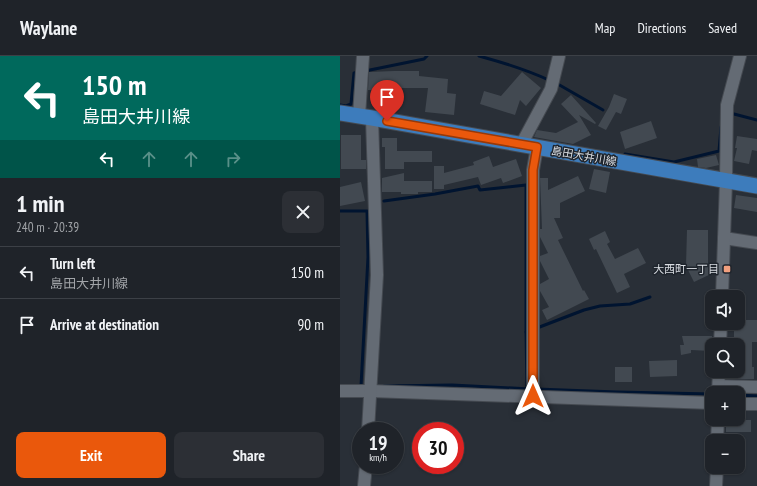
<!DOCTYPE html>
<meta charset="utf-8">
<style>
body{margin:0;font-family:"PT Sans Narrow","Noto Sans JP",sans-serif;background:#2c2f35;color:#f1f3f6;height:100vh;display:flex;flex-direction:column;font-size:15px;white-space:nowrap}
*{box-sizing:border-box;margin:0}
p{font-size:13px;color:#a1a4a8}
.icon{flex:none;width:22px;height:22px;fill:none;stroke:currentColor;stroke-width:2;stroke-linecap:round;stroke-linejoin:round}
.map{position:relative;flex:1;overflow:hidden}
.panel{display:flex;flex-direction:column;background:#1f2329;width:340px}
.panel>*{flex:none}
.top-card{background:#00695c;color:#fff;overflow:hidden}
.buttons{position:absolute;left:365px;top:234px;display:grid;gap:8px}
.buttons a{display:grid;place-items:center;width:40px;height:40px;border-radius:8px;background:#1f2329;box-shadow:0 1px 3px #0004,0 0 0 1px #3c4046;font-size:20px}
.speed{position:absolute;left:12px;top:366px;display:flex;gap:8px;font-size:20px;font-weight:700;text-align:center}
.speed>*{display:grid;place-content:center;width:52px;height:52px;border-radius:50%;background:#1f2329;box-shadow:0 1px 3px #0004,0 0 0 1px #3c4046;line-height:1}
.speed small{font-size:10px;font-weight:400}
.speed .limit{border:6px solid #d22;background:#fff;color:#111}
.pin{position:absolute;display:grid;place-items:center;width:34px;height:34px;color:#fff;margin:-41px -17px;border-radius:50% 50% 50% 0;rotate:-45deg;box-shadow:0 0 4px #0007}
.pin .icon{rotate:45deg}
.me{position:absolute;width:44px;margin:-22px;rotate:0deg;stroke-linejoin:round;filter:drop-shadow(0 0 3px #0008)}
.turn{display:flex;align-items:center;gap:14px;height:84px;padding:0 16px;font-size:18px}
.turn .icon{width:52px;height:52px;stroke-width:2.5}
.turn b{display:block;font-size:28px;line-height:34px}
.lanes{display:flex;align-items:center;height:38px;padding:0 16px;background:#0003;justify-content:center;gap:20px;direction:ltr}
.lanes .off{opacity:.35}
.round{display:grid;place-items:center;flex:none;width:42px;height:42px;border-radius:8px;background:#2c2f35}
.overview{display:flex;align-items:center;justify-content:space-between;height:68px;padding:0 16px}
h1{font-size:24px;font-weight:700;line-height:30px}
.cta{display:flex;gap:8px;margin-top:auto;padding:8px 16px}
.cta a{flex:1;height:46px;border-radius:8px;background:#ea580c;color:#fff;font-size:16px;font-weight:700;line-height:46px;text-align:center}
.cta a+a{background:#2c2f35;color:#f1f3f6}
ul{padding:0;list-style:none}
li{display:flex;align-items:center;gap:12px;height:52px;padding:0 16px;border-top:1px solid #3c4046}
li div{flex:1}
li b{display:block;font-size:15px}
li em{font-style:normal}
header{display:flex;align-items:center;gap:24px;box-sizing:border-box;height:56px;padding:0 20px;background:#1f2329;border-bottom:1px solid #3c4046}
header strong{font-size:19px}
nav{display:flex;gap:22px;margin-inline-start:auto;font-size:14px}
main{display:flex;flex:1;min-height:0}
.map>svg:first-child{display:block}
</style>
<header>
<strong>Waylane</strong>
<nav><a>Map</a><a>Directions</a><a>Saved</a></nav>
</header>
<main>
<section class="panel">
<div class="top-card">
<div class="turn"><svg class="icon" aria-label="left" viewBox="0 0 24 24"><path d="M17 20v-9H6M10 6l-5 5 5 5"/></svg><div><b>150 m</b>島田大井川線</div></div>
<div class="lanes"><svg class="icon" aria-label="left" viewBox="0 0 24 24"><path d="M17 20v-9H6M10 6l-5 5 5 5"/></svg><svg class="icon off" aria-label="ahead" viewBox="0 0 24 24"><path d="M12 20V5M6 11l6-6 6 6"/></svg><svg class="icon off" aria-label="ahead" viewBox="0 0 24 24"><path d="M12 20V5M6 11l6-6 6 6"/></svg><svg class="icon off" aria-label="right" viewBox="0 0 24 24"><path d="M7 20v-9h11M14 6l5 5-5 5"/></svg></div>
</div>
<div class="overview"><div><h1>1 min</h1><p>240 m · 20:39</p></div><a class="round"><svg class="icon" aria-label="close" viewBox="0 0 24 24"><path d="M6 6l12 12M18 6L6 18"/></svg></a></div>
<ul>
<li><svg class="icon" aria-label="left" viewBox="0 0 24 24"><path d="M17 20v-9H6M10 6l-5 5 5 5"/></svg><div><b>Turn left</b><p>島田大井川線</p></div><em>150 m</em></li>
<li><svg class="icon" aria-label="arrive" viewBox="0 0 24 24"><path d="M6 21V4h12l-3 4 3 4H6"/></svg><div><b>Arrive at destination</b></div><em>90 m</em></li>
</ul>
<div class="cta"><a>Exit</a><a>Share</a></div>
</section>
<div class="map">
<svg width="417" height="430" viewBox="0 0 417 430">
<rect width="100%" height="100%" fill="#292f37"/>
<g fill="none" stroke-linecap="round" stroke-linejoin="round">
<g stroke="#001430" stroke-width="3">
<path d="M139 0C165 7 187 14 211 25"/>
<polyline points="25,15 84,3 87,0"/>
<polyline points="216,27 263,54"/>
<polyline points="0,49 6,50 11,48 14,17 19,16"/>
<polyline points="390,58 394,58 417,64"/>
<polyline points="285,98 334,106 379,95 381,71"/>
<polyline points="44,145 95,138 138,130 140,134 186,129 186,276"/>
<polyline points="0,155 27,155 28,201 21,330"/>
<polyline points="197,272 244,254 260,250 290,248 310,241"/>
<polyline points="44,330 112,329 190,333"/>
<polyline points="187,332 186,276 188,275"/>
<polyline points="196,333 277,336 372,338"/>
<polyline points="398,339 417,340"/>
</g>
</g>
<g fill="#424951">
<polygon points="54,15 79,15 79,20 108,23 107,37 116,38 114,59 85,56 88,32 55,32 52,56 38,54 40,34 28,34 29,16"/>
<polygon points="182,16 201,32 186,50 180,44 175,59 140,48 144,35 161,40"/>
<polygon points="274,38 287,43 281,58 276,56 266,74 258,70 269,51"/>
<polygon points="231,39 256,67 255,68 239,59 251,79 233,88 194,81 197,74 216,77 238,66 221,48"/>
<polygon points="311,65 317,82 285,93 280,76"/>
<polygon points="1,79 21,79 21,104 26,104 26,113 1,113"/>
<polygon points="397,80 417,83 417,95 412,94 409,108 394,105 397,92 395,92"/>
<polygon points="42,82 57,82 57,95 92,95 92,106 64,106 64,113 45,113 45,91 42,91"/>
<polygon points="376,99 379,109 366,112 358,111 357,103"/>
<polygon points="149,100 153,111 176,103 182,120 163,127 161,122 141,129 138,121 104,129 104,133 94,133 94,110 104,110 104,117 134,109 133,106"/>
<polygon points="254,113 270,116 266,137 249,133"/>
<polygon points="64,117 64,125 92,125 92,136 78,136 78,138 61,138 61,136 42,136 42,122"/>
<polygon points="238,120 245,135 220,147 220,162 214,162 223,182 218,184 243,235 244,234 249,243 207,264 202,254 209,251 200,235 200,228 209,223 200,205 200,200 208,197 200,181 200,173 202,173 200,122 208,122 208,134"/>
<polygon points="21,126 25,145 0,150 0,131"/>
<polygon points="396,139 417,142 417,156 394,152"/>
<polygon points="347,174 368,174 368,207 373,217 354,226 346,210"/>
<polygon points="265,175 270,186 267,188 275,203 298,192 306,207 284,218 290,231 277,237 256,193 254,194 249,183"/>
<polygon points="398,264 417,264 417,286 412,286 412,311 414,311 414,323 389,323 389,315 398,315 398,286 394,286 394,267 398,267"/>
<polygon points="342,280 372,280 371,295 351,294 351,297 341,299 340,289 344,289"/>
<polygon points="337,304 337,320 310,321 309,305"/>
<rect x="275" y="311" width="17" height="15"/>
<rect x="386" y="364" width="25" height="12"/>
</g>
<g fill="none" stroke-linecap="round" stroke-linejoin="round">
<defs>
<g id="minor">
<polyline points="19,60 23,0"/>
<polyline points="181,89 211,33 219,0"/>
<polyline points="384,182 417,187"/>
<polyline points="382,241 386,125 387,49 400,0"/>
<polyline points="380,289 381,267"/>
<polyline points="379,330 417,331"/>
<polyline points="0,335 31,335 372,347"/>
<polyline points="378,337 379,315"/>
<polyline points="193,340 193,114 197,91"/>
<polyline points="398,348 417,348"/>
<polyline points="28,375 37,219 32,62"/>
<polyline points="377,385 378,363"/>
<polyline points="24,430 26,409"/>
<polyline points="376,430 377,411"/>
</g>
<polyline id="major" points="0,57 32,62 417,130"/>
</defs>
<use href="#minor" stroke="#454a51" stroke-width="14"/>
<use href="#major" stroke="#454a51" stroke-width="17"/>
<use href="#minor" stroke="#646b74" stroke-width="12"/>
<use href="#major" stroke="#3d7cbc" stroke-width="15"/>
</g>
<g fill="none" stroke-linecap="round" stroke-linejoin="round">
<defs>
<polyline id="route" points="47,65 197,91 193,114 193,340"/>
</defs>
<use href="#route" stroke="#983908" stroke-width="10"/>
<use href="#route" stroke="#ea580c" stroke-width="7"/>
</g>
<rect fill="#f2a07f" stroke="#1f252d" stroke-width="1.5" x="383" y="209" width="8" height="8" rx="2"/>
<g text-anchor="middle" stroke-width="3" stroke-linejoin="round" paint-order="stroke">
<g font-size="11" fill="#d8dce1" stroke="#1f252d">
<text transform="translate(244 100) rotate(10)" y="4">島田大井川線</text>
</g>
<g font-size="11" fill="#d8dce1" stroke="#1f252d" text-anchor="end">
<text x="379" y="217">大西町一丁目</text>
</g>
</g>
</svg>
<div class="buttons">
<a><svg class="icon" aria-label="sound" viewBox="0 0 24 24"><path d="M4 9h4l5-4v14l-5-4H4zM17 9q2 3 0 6"/></svg></a>
<a><svg class="icon" aria-label="search" viewBox="0 0 24 24"><circle cx="10" cy="10" r="6"/><path d="M15 15l6 6"/></svg></a>
<a>+</a>
<a>−</a>
</div>
<div class="speed"><div>19<small>km/h</small></div><div class="limit">30</div></div>
<div class="pin" style="left:47px;top:65px;background:#d93025"><svg class="icon" aria-label="arrive" viewBox="0 0 24 24"><path d="M6 21V4h12l-3 4 3 4H6"/></svg></div>
<svg class="me" style="left:193px;top:340px" viewBox="-20 -20 40 40"><path d="M0-17L14 15 0 8-14 15z" fill="#ea580c" stroke="#fff" stroke-width="4"/></svg>
</div>
</main>
